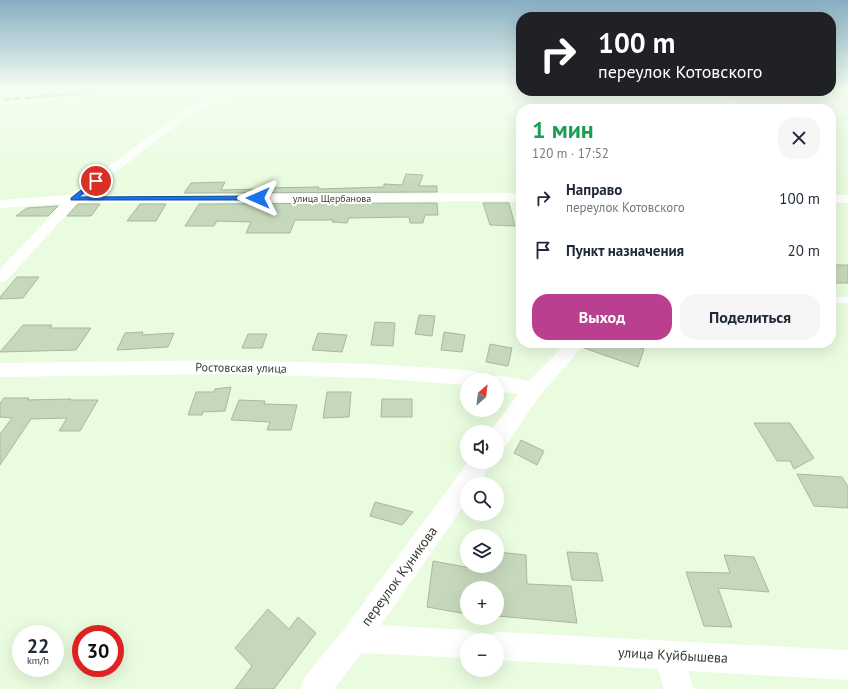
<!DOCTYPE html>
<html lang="ru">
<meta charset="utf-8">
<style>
body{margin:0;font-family:"PT Sans",sans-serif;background:#f6f6f7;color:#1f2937;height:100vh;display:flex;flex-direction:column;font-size:15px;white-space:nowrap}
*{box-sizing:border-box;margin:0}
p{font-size:13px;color:#747a83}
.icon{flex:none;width:22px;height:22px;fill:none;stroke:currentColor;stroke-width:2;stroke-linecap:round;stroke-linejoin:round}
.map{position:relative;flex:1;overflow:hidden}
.drawer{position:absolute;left:516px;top:104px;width:320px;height:244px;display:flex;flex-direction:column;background:#fff;border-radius:16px;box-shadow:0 4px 16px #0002}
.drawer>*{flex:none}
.hud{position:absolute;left:516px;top:12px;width:320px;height:84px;border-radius:16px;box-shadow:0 4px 16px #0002;background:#202124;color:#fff;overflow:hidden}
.needle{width:26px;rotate:28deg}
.buttons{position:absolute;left:460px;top:373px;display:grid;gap:8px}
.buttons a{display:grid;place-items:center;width:44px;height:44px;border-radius:50%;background:#fff;box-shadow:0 4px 16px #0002;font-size:20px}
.speed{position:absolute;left:12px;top:625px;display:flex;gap:8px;font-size:20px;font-weight:700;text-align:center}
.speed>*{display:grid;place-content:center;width:52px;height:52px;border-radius:50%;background:#fff;box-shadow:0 4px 16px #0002;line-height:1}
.speed small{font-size:10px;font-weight:400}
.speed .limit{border:6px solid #d22;background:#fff;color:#111}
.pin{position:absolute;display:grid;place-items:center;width:34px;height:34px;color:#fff;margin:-17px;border:2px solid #fff;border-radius:50%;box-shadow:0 1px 4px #0007}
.me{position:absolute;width:44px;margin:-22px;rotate:270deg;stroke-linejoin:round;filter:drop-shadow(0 0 3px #0008)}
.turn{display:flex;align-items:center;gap:14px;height:84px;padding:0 16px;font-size:18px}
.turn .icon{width:52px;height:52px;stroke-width:2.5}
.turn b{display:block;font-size:28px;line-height:34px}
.round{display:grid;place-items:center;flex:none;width:42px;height:42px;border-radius:16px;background:#f6f6f7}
.head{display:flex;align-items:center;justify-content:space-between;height:68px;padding:0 16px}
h1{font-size:24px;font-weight:800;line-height:30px;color:#1e9e55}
.button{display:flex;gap:8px;margin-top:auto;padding:8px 16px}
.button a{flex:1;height:46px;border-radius:16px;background:#ba3f8f;color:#fff;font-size:16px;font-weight:800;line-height:46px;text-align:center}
.button a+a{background:#f6f6f7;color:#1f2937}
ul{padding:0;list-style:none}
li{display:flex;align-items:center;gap:12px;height:52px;padding:0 16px}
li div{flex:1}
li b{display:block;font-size:15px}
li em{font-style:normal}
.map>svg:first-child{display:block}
</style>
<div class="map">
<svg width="848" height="689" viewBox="0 0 848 689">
<rect width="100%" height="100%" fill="#e9fcdf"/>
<polygon fill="#daf1cd" points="328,89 521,89 521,91 831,91 831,89 848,89 848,107 737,100 343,96"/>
<g fill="#c6d8bc" stroke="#a7b99d">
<polygon points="406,174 423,175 419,186 437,186 437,192 184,193 191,183 225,182 221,190 261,189 262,188 319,187 318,189 384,187 384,184 402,185"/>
<polygon points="437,203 438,215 425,215 423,223 410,223 409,217 349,218 347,223 332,222 333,220 295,220 290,233 246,233 251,222 217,221 214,226 185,226 199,204"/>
<polygon points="483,203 509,203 515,226 490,225"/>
<polygon points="78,204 100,204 91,216 67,216"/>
<polygon points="140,204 166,204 156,221 127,221"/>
<polygon points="58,206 48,216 16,216 27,208"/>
<rect x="831" y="265" width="17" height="18"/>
<polygon points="17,277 39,277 23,298 0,299 0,297"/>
<polygon points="419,315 435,316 432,336 415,334"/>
<polygon points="375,322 395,323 393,346 371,345"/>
<polygon points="23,325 52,325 50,328 91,328 76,350 0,352"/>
<polygon points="143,332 142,335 174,333 168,347 117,350 125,333"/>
<polygon points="444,332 465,335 462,352 441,350"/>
<polygon points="318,333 347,335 342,352 312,350"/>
<polygon points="248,334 267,334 262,348 242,348"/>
<polygon points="587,343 625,343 644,349 638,367 584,348"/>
<polygon points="490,344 512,348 508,366 486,362"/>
<polygon points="231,387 225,411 203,412 202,415 188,415 196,392 214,392 215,389"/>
<polygon points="327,392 351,392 349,417 323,418"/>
<polygon points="4,398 29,398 27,400 71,399 70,400 98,400 80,431 59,431 67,418 31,419 0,465 0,434 12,418 0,417 0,403"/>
<polygon points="382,399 412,399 412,417 381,417"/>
<polygon points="239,400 265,401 264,404 297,405 291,430 267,430 270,422 231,420"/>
<polygon points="754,423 790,423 814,458 794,469 790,461 777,461"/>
<polygon points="521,440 544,451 537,465 514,453"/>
<polygon points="797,474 842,477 848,487 848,508 814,506"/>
<polygon points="375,502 402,509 413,512 402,525 370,516"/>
<polygon points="497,552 526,555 527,584 571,586 577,623 497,616 497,588 467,588 467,614 427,607 433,561 476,569 476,566 497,566"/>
<polygon points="567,552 597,553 603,581 572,580"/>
<polygon points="724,555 754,557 769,592 718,588 732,627 704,626 686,572 730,573"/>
<polygon points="268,609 289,629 298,617 316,633 274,689 235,689 252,666 235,648"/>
</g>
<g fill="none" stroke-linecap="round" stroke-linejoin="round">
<g fill="#fff" fill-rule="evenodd">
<polygon points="165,89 182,89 0,104 0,102"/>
<rect x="831" y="297" width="17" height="6"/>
</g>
<g fill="#fff" fill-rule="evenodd">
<polygon points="250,89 270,89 266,92 223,98 188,116 86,195 521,193 521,201 77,203 6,281 0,283 0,269 62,204 0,208 0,200 70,195 182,112 218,94"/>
<polygon points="327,89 428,89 424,92 331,92"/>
<polygon points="719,91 727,91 740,109 730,109"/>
<rect x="831" y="195" width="17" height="8"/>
<polygon points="566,343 586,343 540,395 505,447 497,449 497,432 490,432 518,394 497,391 497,380 467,380 467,385 371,378 228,374 0,377 0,363 228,360 371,364 468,370 488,375 490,378 497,375 529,381"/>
<polygon points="468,462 492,462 479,484 467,484 467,501 381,625 467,630 477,634 480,640 467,640 467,658 362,653 334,689 300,689 304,678 345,628"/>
<polygon points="497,632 848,650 848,680 688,671 694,689 664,689 658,669 497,660 497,640 485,640 487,636"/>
</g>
<polygon fill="#fce1f1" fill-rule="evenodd" points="418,89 520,89 521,91 728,93 848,103 848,109 728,99 609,98 423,92 419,91"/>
<defs>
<polyline id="rail" points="0,100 131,89"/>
</defs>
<use href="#rail" stroke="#86937f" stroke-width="2.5"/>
<use href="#rail" stroke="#fff" stroke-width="1.5" stroke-dasharray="5" stroke-linecap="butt"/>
</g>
<linearGradient id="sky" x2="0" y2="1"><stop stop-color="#86aec3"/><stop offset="0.48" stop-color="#f5fef1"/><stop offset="1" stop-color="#f5fef1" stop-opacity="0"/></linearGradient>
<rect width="848" height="185" fill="url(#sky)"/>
<polygon fill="#1a73e8" stroke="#114b97" points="94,180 99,181 79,197 258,196 262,198 258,200 71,200 71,198"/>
<g text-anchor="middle" stroke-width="4" stroke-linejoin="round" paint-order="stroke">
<g font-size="10" fill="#343c30" stroke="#fff">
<text x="332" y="202">улица Щербанова</text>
</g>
<g font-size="12" fill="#343c30" stroke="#fff">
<text transform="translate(241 368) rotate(1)" y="4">Ростовская улица</text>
</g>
<g font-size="14" fill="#343c30" stroke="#fff">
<text transform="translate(399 576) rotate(-54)" y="5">переулок Куникова</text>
<text transform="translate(673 655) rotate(3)" y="5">улица Куйбышева</text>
</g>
</g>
</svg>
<div class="buttons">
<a><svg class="needle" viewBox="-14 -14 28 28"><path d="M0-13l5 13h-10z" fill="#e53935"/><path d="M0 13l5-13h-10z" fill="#747a83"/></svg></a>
<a><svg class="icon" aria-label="sound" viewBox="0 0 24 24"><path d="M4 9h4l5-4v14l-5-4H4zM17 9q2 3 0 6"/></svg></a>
<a><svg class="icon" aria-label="search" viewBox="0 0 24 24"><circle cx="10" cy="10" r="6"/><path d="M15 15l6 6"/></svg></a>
<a><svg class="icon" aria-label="layers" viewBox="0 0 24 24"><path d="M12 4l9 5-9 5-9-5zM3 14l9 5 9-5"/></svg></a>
<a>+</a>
<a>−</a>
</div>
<div class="speed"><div>22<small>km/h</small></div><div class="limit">30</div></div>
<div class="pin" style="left:96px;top:181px;background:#d93025"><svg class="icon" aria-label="arrive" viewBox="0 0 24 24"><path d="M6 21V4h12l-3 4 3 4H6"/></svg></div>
<svg class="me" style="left:258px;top:198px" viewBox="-20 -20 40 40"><path d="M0-17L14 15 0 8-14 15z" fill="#1a73e8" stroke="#fff" stroke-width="4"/></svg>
<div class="hud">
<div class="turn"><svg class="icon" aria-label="right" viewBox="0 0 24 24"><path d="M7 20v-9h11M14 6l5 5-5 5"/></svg><div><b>100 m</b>переулок Котовского</div></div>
</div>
<section class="drawer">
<div class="head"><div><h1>1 мин</h1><p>120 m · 17:52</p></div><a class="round"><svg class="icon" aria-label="close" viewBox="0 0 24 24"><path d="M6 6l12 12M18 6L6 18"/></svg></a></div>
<ul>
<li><svg class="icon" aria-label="right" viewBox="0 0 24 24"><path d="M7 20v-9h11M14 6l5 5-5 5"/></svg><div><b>Направо</b><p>переулок Котовского</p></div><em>100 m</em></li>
<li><svg class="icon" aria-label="arrive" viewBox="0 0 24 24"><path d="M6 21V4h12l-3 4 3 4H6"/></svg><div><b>Пункт назначения</b></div><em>20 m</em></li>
</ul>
<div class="button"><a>Выход</a><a>Поделиться</a></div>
</section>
</div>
